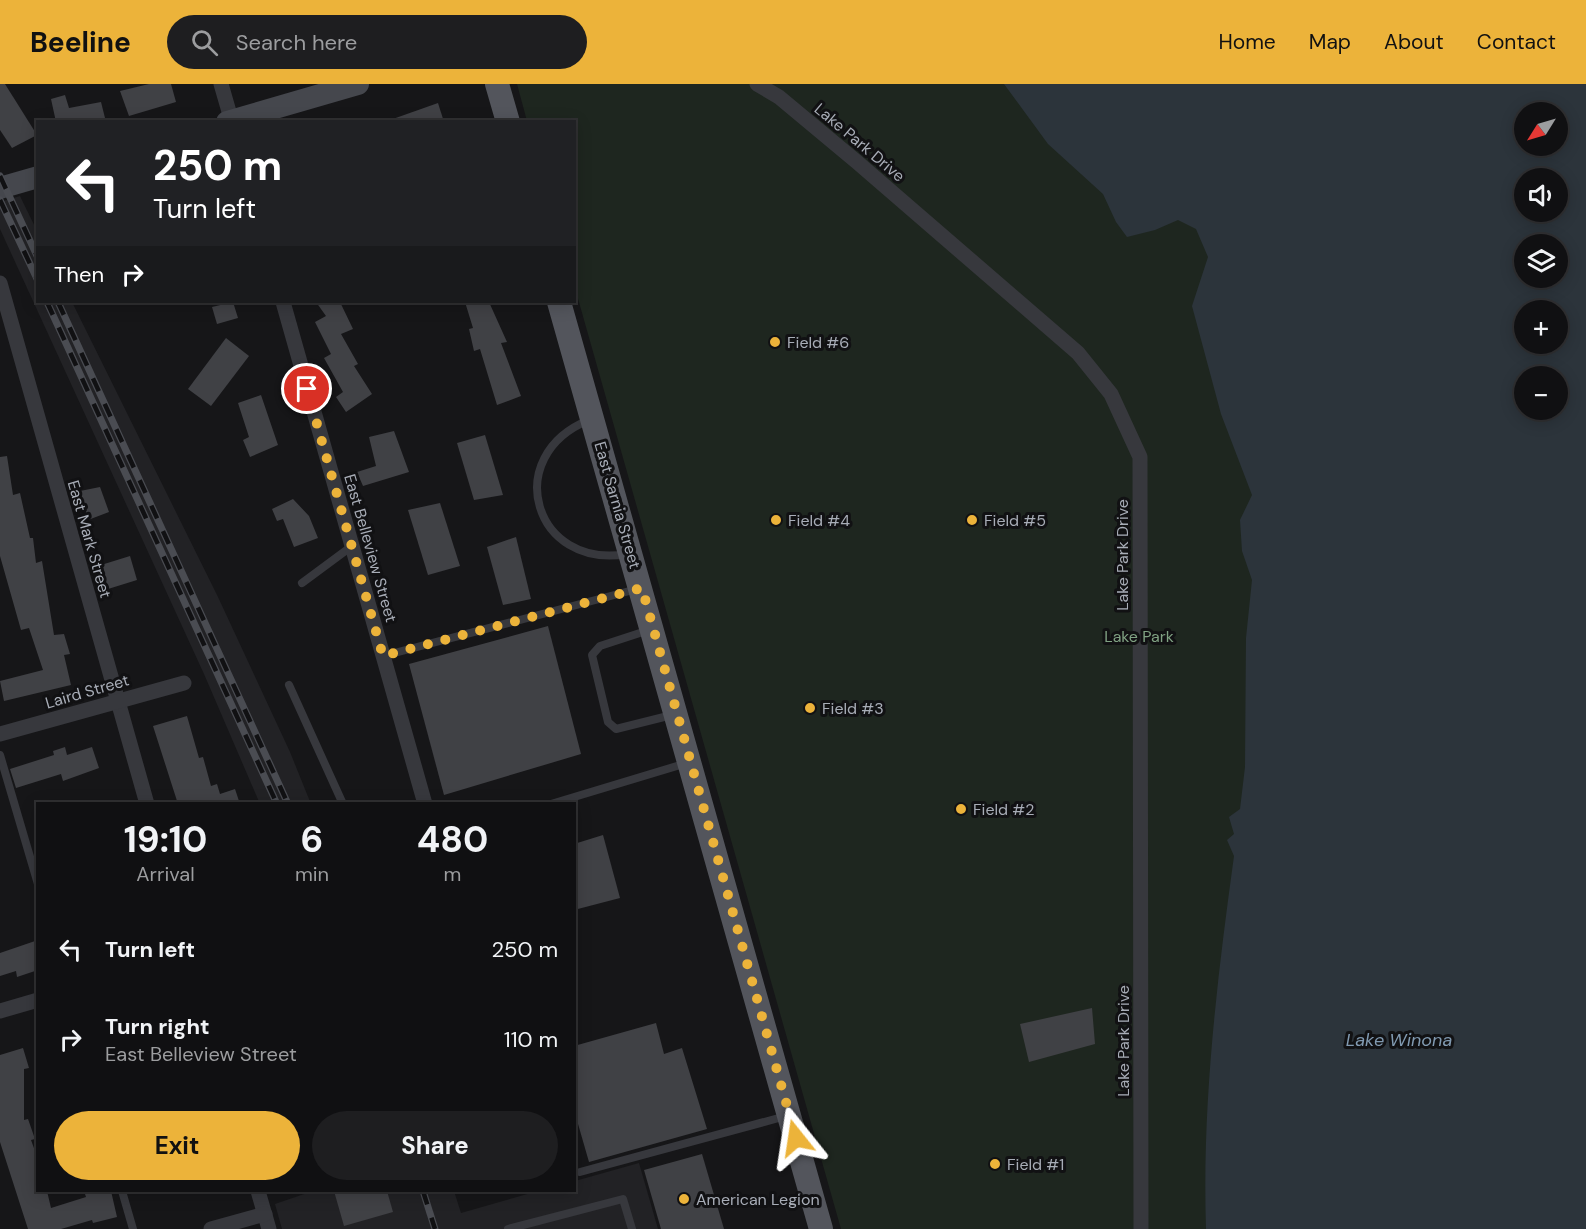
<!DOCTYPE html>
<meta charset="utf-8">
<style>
body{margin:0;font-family:"DM Sans",sans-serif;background:#1e1e20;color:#f1f3f6;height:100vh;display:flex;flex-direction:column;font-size:22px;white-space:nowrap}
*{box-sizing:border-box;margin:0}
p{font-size:20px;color:#9c9d9f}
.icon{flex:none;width:33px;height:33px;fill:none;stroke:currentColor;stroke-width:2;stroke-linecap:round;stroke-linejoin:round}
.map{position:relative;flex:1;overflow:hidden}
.sheet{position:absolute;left:36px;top:718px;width:540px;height:390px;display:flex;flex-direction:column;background:#101012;border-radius:0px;box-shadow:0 3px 15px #0003,0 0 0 2px #303032}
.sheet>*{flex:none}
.guide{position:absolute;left:36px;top:36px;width:540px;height:183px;border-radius:0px;box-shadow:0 3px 15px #0003,0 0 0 2px #303032;background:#202124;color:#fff;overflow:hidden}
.needle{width:39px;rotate:233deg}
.fabs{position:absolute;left:1514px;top:18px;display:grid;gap:12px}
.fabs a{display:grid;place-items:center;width:54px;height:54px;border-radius:50%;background:#101012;box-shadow:0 3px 15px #0003,0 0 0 2px #303032;font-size:30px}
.pin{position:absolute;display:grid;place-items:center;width:51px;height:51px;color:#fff;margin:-26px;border:3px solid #fff;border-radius:50%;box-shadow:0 2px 6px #0007}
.me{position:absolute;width:66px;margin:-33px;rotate:345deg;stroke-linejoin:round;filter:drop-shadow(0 0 4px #0008)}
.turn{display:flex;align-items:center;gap:21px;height:126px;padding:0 18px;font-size:27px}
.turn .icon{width:78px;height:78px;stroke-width:2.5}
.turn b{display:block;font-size:42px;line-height:51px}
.then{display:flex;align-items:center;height:57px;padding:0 18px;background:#0003;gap:12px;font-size:22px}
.eta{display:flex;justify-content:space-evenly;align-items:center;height:102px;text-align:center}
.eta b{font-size:36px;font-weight:700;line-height:42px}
.primary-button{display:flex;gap:12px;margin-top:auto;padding:12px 18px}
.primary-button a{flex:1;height:69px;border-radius:36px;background:#ecb33a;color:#111;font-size:24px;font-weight:700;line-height:69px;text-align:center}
.primary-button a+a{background:#1e1e20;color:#f1f3f6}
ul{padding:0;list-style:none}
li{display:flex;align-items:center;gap:18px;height:90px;padding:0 18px}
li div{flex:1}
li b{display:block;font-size:22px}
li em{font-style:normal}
header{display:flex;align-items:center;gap:36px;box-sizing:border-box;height:84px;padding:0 30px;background:#ecb33a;color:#111}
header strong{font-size:28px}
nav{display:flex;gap:33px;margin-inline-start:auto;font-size:21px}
.search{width:420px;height:54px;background:#1e1e20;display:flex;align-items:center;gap:15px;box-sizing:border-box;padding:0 21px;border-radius:33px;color:#9c9d9f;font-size:22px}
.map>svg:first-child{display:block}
</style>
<header>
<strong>Beeline</strong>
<div class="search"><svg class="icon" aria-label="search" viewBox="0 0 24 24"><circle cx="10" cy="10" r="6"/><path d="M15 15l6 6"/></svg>Search here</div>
<nav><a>Home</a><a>Map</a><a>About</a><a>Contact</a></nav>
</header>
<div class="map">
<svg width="1586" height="1145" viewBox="0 0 1586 1145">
<rect width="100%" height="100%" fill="#161618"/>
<g fill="#222225">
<polygon points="20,112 37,147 38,218 72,218 218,513 290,668 311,720 260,720 204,590 0,145 0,118"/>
<polygon points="639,1079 658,1145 282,1145 275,1120 313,1107 454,1107 461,1129 538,1107 574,1107 575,1097"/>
</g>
<path fill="#1e261f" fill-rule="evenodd" d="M517 0H1586V1145H841L575 204 574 38 527 37ZM1524 28H1557V62H1524ZM1524 94H1557V128H1524ZM1524 160H1557V194H1524ZM1524 226H1557V260H1524ZM1524 292H1557V326H1524Z"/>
<path fill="#2c343b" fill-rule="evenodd" d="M1004 0H1586V1145H1206C1202 1019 1217 896 1234 772L1227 756 1234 750 1229 733 1240 725 1245 683 1246 554 1252 496 1242 467 1240 436 1252 411 1221 330 1192 222 1208 173 1196 145 1178 136 1155 146 1127 153 1116 138 1103 110 1048 60ZM1524 28H1557V62H1524ZM1524 94H1557V128H1524ZM1524 160H1557V194H1524ZM1524 226H1557V260H1524ZM1524 292H1557V326H1524Z"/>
<g fill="#404145">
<polygon points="0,0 5,0 37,51 12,64 0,46"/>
<polygon points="149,0 171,0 176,18 129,32 120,7"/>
<polygon points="65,11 69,24 101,18 106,38 56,38 51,15"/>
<polygon points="438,19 444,38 390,38 390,36"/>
<polygon points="233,218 238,234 217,240 212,223"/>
<polygon points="316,218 340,218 353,245 341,250 358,280 354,282 372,310 346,328 336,313 343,308 324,274 331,270 315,238 326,232"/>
<polygon points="465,218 489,218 507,258 501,259 521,312 497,321 480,265 474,267 469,245 473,244"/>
<polygon points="226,254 249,272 211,322 188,305"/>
<polygon points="261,311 278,361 250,373 243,356 249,353 238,319"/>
<polygon points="394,347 409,388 363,402 357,388 376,382 369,353"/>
<polygon points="485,351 503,411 474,416 457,359"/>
<polygon points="7,372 13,411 20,409 30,454 33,454 36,479 42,477 54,551 64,550 70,570 64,571 71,601 4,617 0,597 43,586 29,544 21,546 0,472 0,373"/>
<polygon points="100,403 109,428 88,436 80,407"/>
<polygon points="293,415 309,432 318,454 294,463 283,435 277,437 272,425"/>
<polygon points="440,419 460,482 428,491 408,426"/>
<polygon points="516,453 531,515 503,521 487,463"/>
<polygon points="130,472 137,496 108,505 101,481"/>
<polygon points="548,542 581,670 444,711 409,580"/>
<polygon points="187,632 199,674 203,673 211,702 217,700 220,710 235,705 240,720 178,720 153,642"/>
<polygon points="65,663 67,671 92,663 99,684 63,697 61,690 16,704 10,685 54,671 53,667"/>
<polygon points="603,751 620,814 574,826 574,760"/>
<polygon points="38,856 38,886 17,893 16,887 0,892 0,869"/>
<polygon points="1092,924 1095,960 1029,978 1020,940"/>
<polygon points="656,939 664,970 682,964 707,1045 589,1078 574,1026 574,962"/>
<polygon points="23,964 29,984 24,985 24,1036 28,1035 35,1055 31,1056 38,1075 38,1107 47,1107 51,1124 86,1113 85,1110 111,1107 117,1133 93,1139 92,1136 61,1145 28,1145 0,1058 0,971"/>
<polygon points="702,1070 724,1145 661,1145 644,1086"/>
<polygon points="334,1107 387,1107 393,1128 344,1142"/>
</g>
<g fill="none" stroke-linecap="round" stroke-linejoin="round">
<g stroke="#37383d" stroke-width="8">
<path d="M589 336C500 372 534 486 627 470"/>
<polyline points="302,499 352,462"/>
<polyline points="649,546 600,562 592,571 608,638 616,645 672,631"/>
<polyline points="383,572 637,505"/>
<polyline points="289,601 343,720"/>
<polyline points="0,671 38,800"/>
<polyline points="551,720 687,679"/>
<polyline points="580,1088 786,1032"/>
<polyline points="122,1107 133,1145"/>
<polyline points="508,1145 623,1115 632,1145"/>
</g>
<g stroke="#37383d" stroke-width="15">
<polyline points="221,0 232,38"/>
<polyline points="757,0 779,13 857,78 1078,269 1111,310 1140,373 1141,1145"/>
<polyline points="0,199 147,720"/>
<polyline points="283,218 425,720"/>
<polyline points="0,650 184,599"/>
<polyline points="0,927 38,916"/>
<polyline points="258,1107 269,1145"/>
<polyline points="211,1145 265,1130"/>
</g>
<g stroke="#45474d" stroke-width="22">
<polyline points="227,38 358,0"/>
<polyline points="0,104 38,93"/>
</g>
<g stroke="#53555c" stroke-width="24">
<polyline points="497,0 508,38"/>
<polyline points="559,218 821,1145"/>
</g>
<defs>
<g id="rail">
<polyline points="0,92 38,174"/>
<polyline points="0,116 38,197"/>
<polyline points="47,218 277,720"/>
<polyline points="58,218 288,720"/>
<polyline points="423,1107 435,1145"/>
</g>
</defs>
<use href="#rail" stroke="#4a4c52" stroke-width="7"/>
<use href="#rail" stroke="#111113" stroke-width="4.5" stroke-dasharray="14" stroke-linecap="butt"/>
</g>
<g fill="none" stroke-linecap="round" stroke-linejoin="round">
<polyline stroke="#ecb33a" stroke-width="10" stroke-dasharray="0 18" points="307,305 383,572 642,504 796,1054"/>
</g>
<g fill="#ecb33a" stroke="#111113" stroke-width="2">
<circle cx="775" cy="258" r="6"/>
<circle cx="776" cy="436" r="6"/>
<circle cx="972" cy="436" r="6"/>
<circle cx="810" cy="624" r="6"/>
<circle cx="961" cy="725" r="6"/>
<circle cx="995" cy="1080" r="6"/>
<circle cx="684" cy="1115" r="6"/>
</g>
<g text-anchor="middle" stroke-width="6" stroke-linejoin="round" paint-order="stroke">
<g font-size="16" fill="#a8adb7" stroke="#111113">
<text transform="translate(860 58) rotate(40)" y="6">Lake Park Drive</text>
<text transform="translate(618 421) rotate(74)" y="6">East Sarnia Street</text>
<text transform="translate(90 455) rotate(74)" y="6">East Mark Street</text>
<text transform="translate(371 464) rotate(74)" y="6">East Belleview Street</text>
<text transform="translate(1122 471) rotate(-90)" y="6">Lake Park Drive</text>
<text transform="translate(87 607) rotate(-16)" y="6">Laird Street</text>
<text transform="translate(1123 957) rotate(-90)" y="6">Lake Park Drive</text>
</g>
<g font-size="16" fill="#a8adb7" stroke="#111113" text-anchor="start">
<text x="787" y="264">Field #6</text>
<text x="788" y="442">Field #4</text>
<text x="984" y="442">Field #5</text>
<text x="822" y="630">Field #3</text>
<text x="973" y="731">Field #2</text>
<text x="1007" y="1086">Field #1</text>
<text x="696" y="1121">American Legion</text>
</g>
<g font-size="16" fill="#80a283" stroke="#111113">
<text x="1139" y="558">Lake Park</text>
</g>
<g font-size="18" font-style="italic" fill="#819ab1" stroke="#111113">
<text x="1399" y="962">Lake Winona</text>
</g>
</g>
</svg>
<div class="fabs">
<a><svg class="needle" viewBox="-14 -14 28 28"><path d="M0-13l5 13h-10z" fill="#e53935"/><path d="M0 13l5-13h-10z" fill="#9c9d9f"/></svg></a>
<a><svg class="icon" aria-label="sound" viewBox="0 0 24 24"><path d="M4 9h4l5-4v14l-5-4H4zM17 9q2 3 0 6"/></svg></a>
<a><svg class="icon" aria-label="layers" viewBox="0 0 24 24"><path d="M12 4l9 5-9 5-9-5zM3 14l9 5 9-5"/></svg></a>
<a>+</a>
<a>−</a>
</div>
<div class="pin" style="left:307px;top:305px;background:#d93025"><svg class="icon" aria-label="arrive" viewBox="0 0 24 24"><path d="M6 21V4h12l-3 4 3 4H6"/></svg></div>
<svg class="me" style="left:796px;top:1054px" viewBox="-20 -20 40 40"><path d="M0-17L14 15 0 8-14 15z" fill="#ecb33a" stroke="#fff" stroke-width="4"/></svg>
<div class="guide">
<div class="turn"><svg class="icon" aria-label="left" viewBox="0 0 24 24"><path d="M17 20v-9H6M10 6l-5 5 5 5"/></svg><div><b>250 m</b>Turn left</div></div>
<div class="then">Then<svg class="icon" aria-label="right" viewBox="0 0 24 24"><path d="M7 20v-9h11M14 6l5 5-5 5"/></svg></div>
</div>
<section class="sheet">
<div class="eta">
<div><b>19:10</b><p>Arrival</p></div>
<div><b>6</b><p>min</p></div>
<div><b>480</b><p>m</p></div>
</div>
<ul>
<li><svg class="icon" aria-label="left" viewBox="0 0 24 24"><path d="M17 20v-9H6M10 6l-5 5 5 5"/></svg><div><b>Turn left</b></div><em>250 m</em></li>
<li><svg class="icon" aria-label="right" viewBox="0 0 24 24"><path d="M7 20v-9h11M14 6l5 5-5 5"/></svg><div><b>Turn right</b><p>East Belleview Street</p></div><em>110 m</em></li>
</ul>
<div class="primary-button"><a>Exit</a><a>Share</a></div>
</section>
</div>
